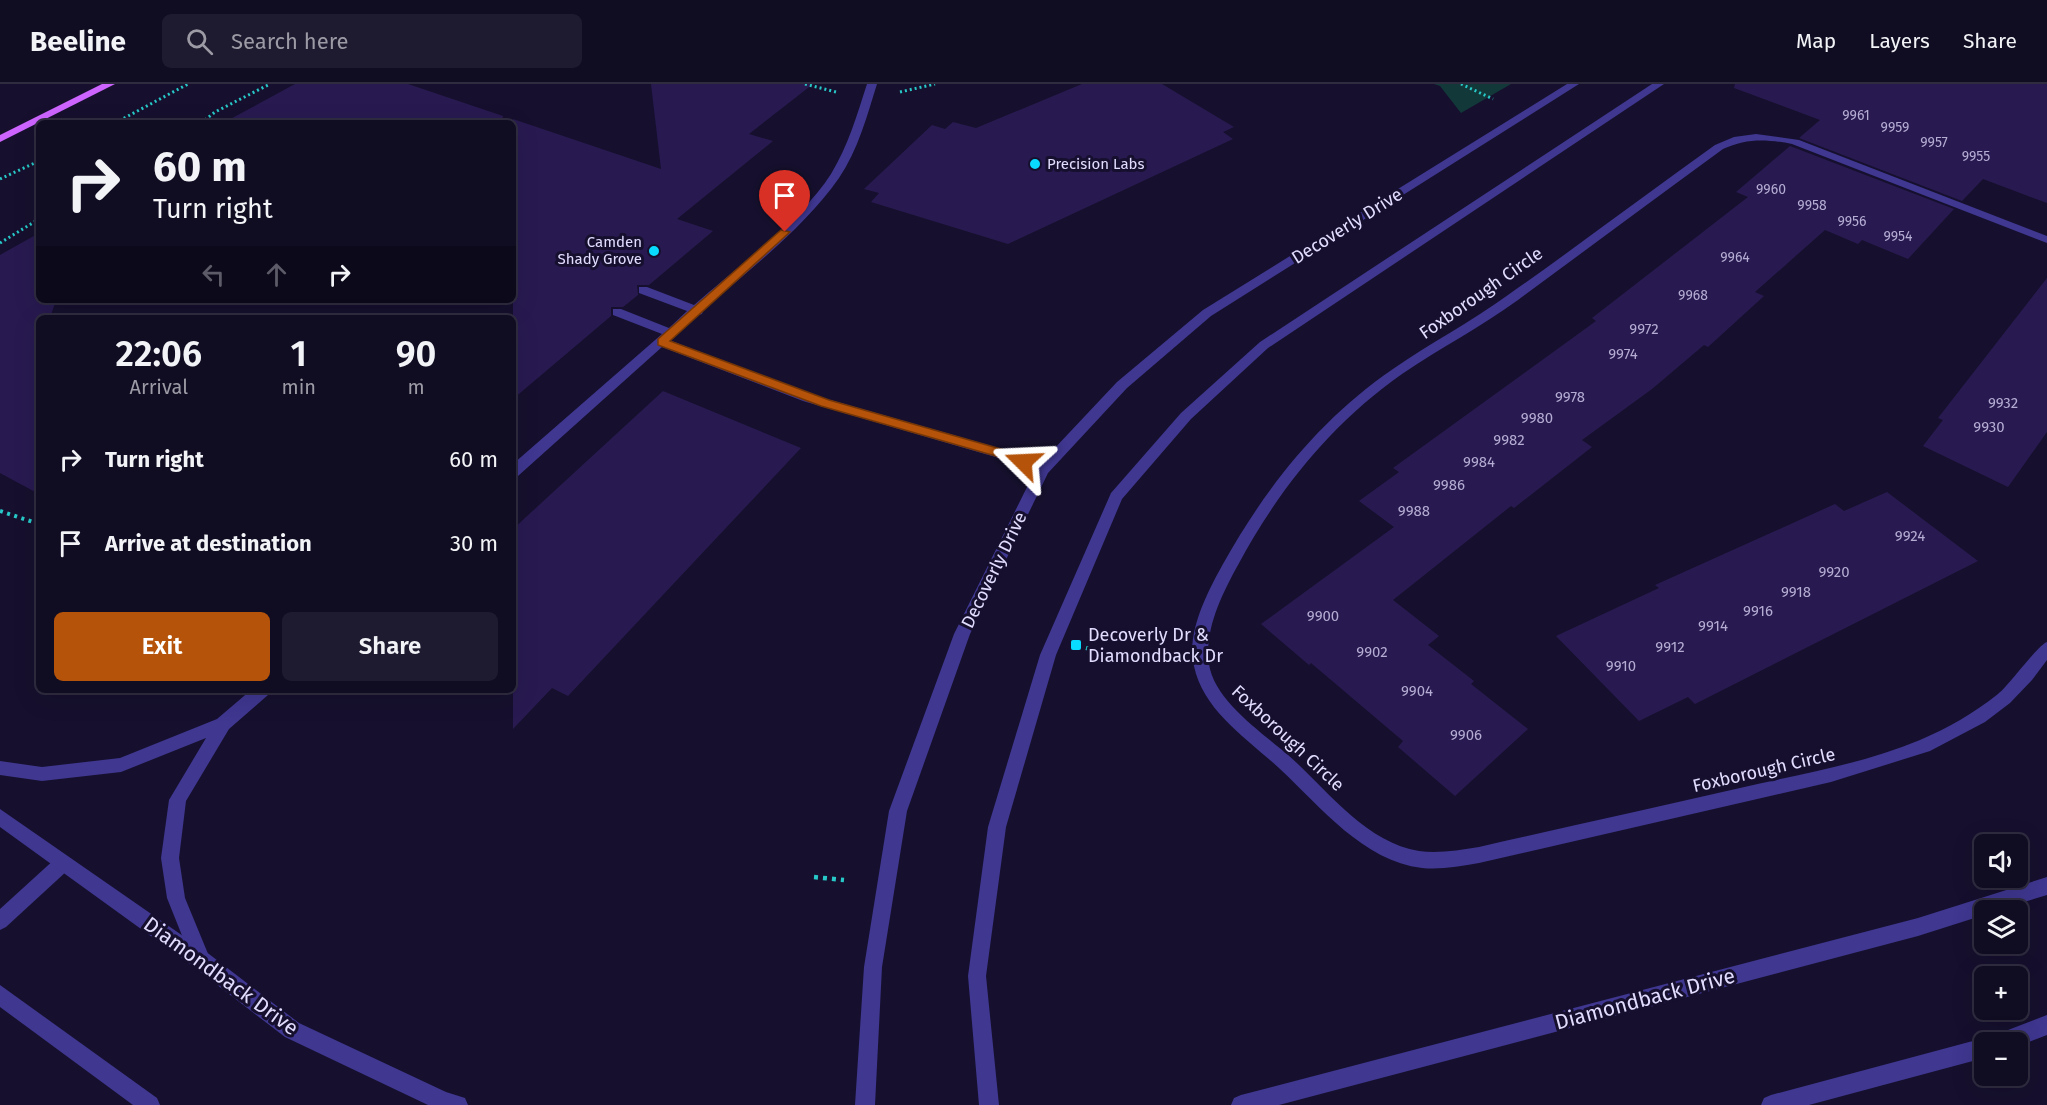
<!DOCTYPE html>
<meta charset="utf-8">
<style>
body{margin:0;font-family:"Fira Sans",sans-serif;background:#1e1a2f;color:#f1f3f6;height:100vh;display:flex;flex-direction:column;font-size:22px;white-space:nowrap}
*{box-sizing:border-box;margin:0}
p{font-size:20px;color:#9c9ba5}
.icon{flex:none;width:33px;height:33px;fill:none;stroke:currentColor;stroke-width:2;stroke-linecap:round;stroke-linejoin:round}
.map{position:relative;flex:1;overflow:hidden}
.sheet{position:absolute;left:36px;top:231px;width:480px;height:378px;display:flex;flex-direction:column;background:#100c22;border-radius:9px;box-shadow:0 6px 24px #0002,0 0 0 2px #302c40}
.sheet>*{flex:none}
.hud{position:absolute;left:36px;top:36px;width:480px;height:183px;border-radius:9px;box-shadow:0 6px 24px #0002,0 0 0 2px #302c40;background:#100c22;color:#f1f3f6;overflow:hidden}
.controls{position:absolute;left:1974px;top:750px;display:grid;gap:12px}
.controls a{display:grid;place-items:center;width:54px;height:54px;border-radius:9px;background:#100c22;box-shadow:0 6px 24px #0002,0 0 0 2px #302c40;font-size:30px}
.pin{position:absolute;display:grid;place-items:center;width:51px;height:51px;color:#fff;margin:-62px -26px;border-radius:50% 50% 50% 0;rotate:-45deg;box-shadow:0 0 6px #0007}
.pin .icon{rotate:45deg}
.me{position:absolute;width:66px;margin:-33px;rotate:291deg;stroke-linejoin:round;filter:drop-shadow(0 0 4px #0008)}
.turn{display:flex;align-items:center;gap:21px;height:126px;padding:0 18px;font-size:27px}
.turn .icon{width:78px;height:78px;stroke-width:2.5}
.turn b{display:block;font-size:42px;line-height:51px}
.lanes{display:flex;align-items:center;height:57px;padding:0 18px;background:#0003;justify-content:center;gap:30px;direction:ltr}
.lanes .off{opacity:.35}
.eta{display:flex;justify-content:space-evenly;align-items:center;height:102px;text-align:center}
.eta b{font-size:36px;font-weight:600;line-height:42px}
.cta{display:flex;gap:12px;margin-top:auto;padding:12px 18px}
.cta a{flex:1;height:69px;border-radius:9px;background:#b45309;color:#fff;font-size:24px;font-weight:600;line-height:69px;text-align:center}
.cta a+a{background:#1e1a2f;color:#f1f3f6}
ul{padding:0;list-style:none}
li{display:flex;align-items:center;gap:18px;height:84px;padding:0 18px}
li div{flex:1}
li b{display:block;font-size:22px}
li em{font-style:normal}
header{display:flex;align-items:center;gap:36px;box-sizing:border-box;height:84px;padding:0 30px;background:#100c22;border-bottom:2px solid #302c40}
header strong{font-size:28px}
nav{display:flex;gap:33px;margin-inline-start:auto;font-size:21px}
.search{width:420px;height:54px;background:#1e1a2f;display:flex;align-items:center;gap:15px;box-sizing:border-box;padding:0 21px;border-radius:9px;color:#9c9ba5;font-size:22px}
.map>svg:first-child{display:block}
</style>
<header>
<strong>Beeline</strong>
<div class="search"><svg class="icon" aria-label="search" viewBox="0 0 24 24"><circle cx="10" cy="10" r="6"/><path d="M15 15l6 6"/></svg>Search here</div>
<nav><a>Map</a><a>Layers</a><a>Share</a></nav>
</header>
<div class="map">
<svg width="2047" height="1021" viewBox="0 0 2047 1021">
<rect width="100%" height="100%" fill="#16102e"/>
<polygon fill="#123839" points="1434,0 1511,0 1461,29 1440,2"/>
<g fill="#281a50">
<polygon points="295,0 408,0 503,32 502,39 223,39"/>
<polygon points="651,0 813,0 749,50 773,57 677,135 713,147 649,201 637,201 638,211 623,223 611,223 611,232 513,315 513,35 661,85"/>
<polygon points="1082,0 1162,0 1234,43 1223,48 1233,55 1008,160 871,118 879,109 864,105 932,41 945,45 953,38 976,44"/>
<polygon points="1735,0 2047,0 2047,119 1983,95 1962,117 1799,54 1820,36 1734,4"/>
<polygon points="1790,62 1954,125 1908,175 1862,156 1858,160 1825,146 1755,208 1764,212 1708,263 1704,261 1652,305 1582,356 1592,363 1514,424 1511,422 1393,516 1439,552 1428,561 1474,597 1471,600 1528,645 1455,712 1398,663 1403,657 1311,579 1309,581 1261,540 1394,443 1359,417 1399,388 1393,384 1596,237 1592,234 1748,113 1736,108"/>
<polygon points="39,149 39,216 56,216 50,234 39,234 39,410 0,389 0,171"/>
<polygon points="2047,194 2047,348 2008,403 1923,362 1943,336 1938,334"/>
<polygon points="663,307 801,364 568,612 552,604 513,645 513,445"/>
<polygon points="1887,408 1978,477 1695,620 1688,613 1639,637 1556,552 1659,504 1655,501 1835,420 1844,427"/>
</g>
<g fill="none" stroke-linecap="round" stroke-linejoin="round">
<g stroke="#27c8c7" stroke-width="3" stroke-dasharray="2 3" stroke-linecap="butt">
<polyline points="805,0 836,8"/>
<polyline points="1461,0 1493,15"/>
<polyline points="900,8 935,0"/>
<polyline points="115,39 188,0"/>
<polyline points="201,39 215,28 270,0"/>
<polyline points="0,95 39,77"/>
<polyline points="0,159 39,135"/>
</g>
<g stroke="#27c8c7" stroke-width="4" stroke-dasharray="3 4.5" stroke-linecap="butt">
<polyline points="0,427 39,440"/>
<polyline points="1086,564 1097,567"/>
</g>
<polyline stroke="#27c8c7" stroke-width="4.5" stroke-dasharray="4 5" stroke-linecap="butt" points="814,793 844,796"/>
<g fill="#3f3790" fill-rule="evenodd">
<path d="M867 0H877C867 32 858 66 839 94 803 145 750 185 703 226L702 230 698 231 669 256 813 311 1009 367 1047 383 1049 386 1047 389 1042 391 999 374 803 317 662 263 518 392 513 393V380L662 250 613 231V225H621L669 244 687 227 639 209V203H647L694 221C736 184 802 136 831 90 848 62 857 31 867 0Z"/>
<polygon points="251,606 270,606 268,611 229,645 186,717 179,774 185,814 211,877 209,884 202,886 195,884 167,814 161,774 169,716 206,654 121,688 42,697 0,691 0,677 42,683 120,674 217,635"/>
<polygon points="62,772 68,774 71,780 68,786 6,843 0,846 0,825 56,774"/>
</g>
<path fill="#3f3790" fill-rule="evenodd" d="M1756 50 1799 56 2047 152V159L1792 60C1767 55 1746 54 1723 65 1654 115 1586 166 1518 216 1481 243 1440 264 1402 290 1332 339 1278 406 1238 481 1222 510 1204 546 1209 580 1214 616 1261 648 1287 670 1326 704 1364 758 1419 767 1438 770 1459 766 1479 763 1566 743 1653 724 1740 704 1800 690 1863 680 1920 656 1948 644 1974 629 1998 610 2010 600 2038 561 2047 558V576L2032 596 2010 619 1985 638 1930 667 1831 698 1479 779C1460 782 1441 786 1422 784 1363 777 1321 723 1280 685 1249 656 1203 627 1194 582 1186 549 1207 509 1223 480 1266 403 1320 335 1393 285 1430 259 1471 238 1508 211 1578 162 1646 110 1715 61L1734 53Z"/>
<g fill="#3f3790" fill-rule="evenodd">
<polygon points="1567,0 1579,0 1211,232 1127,304 1048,389 970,550 907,727 882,883 875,1021 855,1021 864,883 889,727 954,550 1037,383 1117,298 1203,226"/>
<polygon points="1652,0 1664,0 1268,264 1191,335 1122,415 1056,571 1006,743 986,892 999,1021 979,1021 968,892 988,743 1040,571 1111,409 1181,329 1260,258"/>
<polygon points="0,725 209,870 299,939 446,1008 465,1014 468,1021 428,1021 285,953 195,884 0,743"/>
<polygon points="2047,793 2047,811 1997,826 1984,826 1984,831 1918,852 1279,1021 1231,1021 1234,1014 1241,1011 1918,834"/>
<polygon points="0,901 157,1014 160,1021 133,1021 0,923"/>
<polygon points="2047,931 2047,951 2018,962 2018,958 1992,958 1995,951"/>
<polygon points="1984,954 1992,958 1984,958 1984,974 1809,1021 1761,1021 1764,1014 1771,1011"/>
</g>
<polygon fill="#cd64ff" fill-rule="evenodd" points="102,0 115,0 0,58 0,51"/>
</g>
<polygon fill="#b45309" stroke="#753606" stroke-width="1.5" points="781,146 790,148 670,257 829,316 1008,367 1027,375 1029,378 1027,381 1019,381 999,373 821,322 658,261 658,255"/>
<g fill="#09daff" stroke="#16102e" stroke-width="2">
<circle cx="1035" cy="80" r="6"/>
<circle cx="654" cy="167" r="6"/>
<rect x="1070" y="555" width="12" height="12" rx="3"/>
</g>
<g text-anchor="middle" stroke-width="6" stroke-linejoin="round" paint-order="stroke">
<g font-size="14" fill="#b4acd3">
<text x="1856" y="36">9961</text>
<text x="1895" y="48">9959</text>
<text x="1934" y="63">9957</text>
<text x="1976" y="77">9955</text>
<text x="1771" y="110">9960</text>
<text x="1812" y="126">9958</text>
<text x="1852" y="142">9956</text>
<text x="1898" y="157">9954</text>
<text x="1735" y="178">9964</text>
<text x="1693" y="216">9968</text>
</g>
<g font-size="15" fill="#e2ddff" stroke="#16102e" text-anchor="start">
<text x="1047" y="85">Precision Labs</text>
<text x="642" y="163" text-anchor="end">Camden<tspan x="642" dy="17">Shady Grove</tspan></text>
</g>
<g font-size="15" fill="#b4acd3">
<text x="1644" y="250">9972</text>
<text x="1623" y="275">9974</text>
<text x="1570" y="318">9978</text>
<text x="2003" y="324">9932</text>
<text x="1537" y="339">9980</text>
<text x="1989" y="348">9930</text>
<text x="1509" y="361">9982</text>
<text x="1479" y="383">9984</text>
<text x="1449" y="406">9986</text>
<text x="1414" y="432">9988</text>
<text x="1910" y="457">9924</text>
<text x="1834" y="493">9920</text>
<text x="1796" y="513">9918</text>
<text x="1758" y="532">9916</text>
<text x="1323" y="537">9900</text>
<text x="1713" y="547">9914</text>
<text x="1670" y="568">9912</text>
<text x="1372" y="573">9902</text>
<text x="1621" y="587">9910</text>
<text x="1417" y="612">9904</text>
<text x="1466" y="656">9906</text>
</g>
<g font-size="18" fill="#e2ddff" stroke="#16102e">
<text transform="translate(1347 142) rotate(-32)" y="6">Decoverly Drive</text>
<text transform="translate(1481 209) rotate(-35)" y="6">Foxborough Circle</text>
<text transform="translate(994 486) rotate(-64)" y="6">Decoverly Drive</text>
<text transform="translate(1288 654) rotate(43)" y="6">Foxborough Circle</text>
<text transform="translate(1764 686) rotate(-13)" y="6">Foxborough Circle</text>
</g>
<g font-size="18" fill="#e2ddff" stroke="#16102e" text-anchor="start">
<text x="1088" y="557">Decoverly Dr &amp;<tspan x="1088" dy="21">Diamondback Dr</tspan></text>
</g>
<g font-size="21" fill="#e2ddff" stroke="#16102e">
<text transform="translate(221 892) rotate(36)" y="7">Diamondback Drive</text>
<text transform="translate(1645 915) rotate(-15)" y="7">Diamondback Drive</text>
</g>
</g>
</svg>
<div class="controls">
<a><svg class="icon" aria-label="sound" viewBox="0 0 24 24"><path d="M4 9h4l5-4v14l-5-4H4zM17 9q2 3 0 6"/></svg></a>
<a><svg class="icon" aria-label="layers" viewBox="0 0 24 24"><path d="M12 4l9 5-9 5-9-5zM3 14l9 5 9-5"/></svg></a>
<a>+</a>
<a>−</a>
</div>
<div class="pin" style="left:785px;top:148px;background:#d93025"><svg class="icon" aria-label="arrive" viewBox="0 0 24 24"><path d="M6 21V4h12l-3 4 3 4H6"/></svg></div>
<svg class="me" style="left:1023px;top:378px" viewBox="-20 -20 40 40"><path d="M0-17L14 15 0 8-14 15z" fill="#b45309" stroke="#fff" stroke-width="4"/></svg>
<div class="hud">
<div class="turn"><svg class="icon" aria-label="right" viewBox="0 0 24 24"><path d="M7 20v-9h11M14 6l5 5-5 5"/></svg><div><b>60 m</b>Turn right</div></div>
<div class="lanes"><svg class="icon off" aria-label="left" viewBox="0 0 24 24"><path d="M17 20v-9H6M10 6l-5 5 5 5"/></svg><svg class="icon off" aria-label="ahead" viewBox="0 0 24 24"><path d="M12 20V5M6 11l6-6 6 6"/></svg><svg class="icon" aria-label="right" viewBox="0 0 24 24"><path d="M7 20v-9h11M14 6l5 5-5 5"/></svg></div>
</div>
<section class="sheet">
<div class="eta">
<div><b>22:06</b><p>Arrival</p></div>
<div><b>1</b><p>min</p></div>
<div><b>90</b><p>m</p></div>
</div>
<ul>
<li><svg class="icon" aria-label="right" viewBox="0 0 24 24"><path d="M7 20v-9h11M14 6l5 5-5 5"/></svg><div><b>Turn right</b></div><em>60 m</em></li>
<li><svg class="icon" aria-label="arrive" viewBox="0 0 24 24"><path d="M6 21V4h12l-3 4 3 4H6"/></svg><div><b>Arrive at destination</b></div><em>30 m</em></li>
</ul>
<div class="cta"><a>Exit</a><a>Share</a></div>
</section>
</div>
